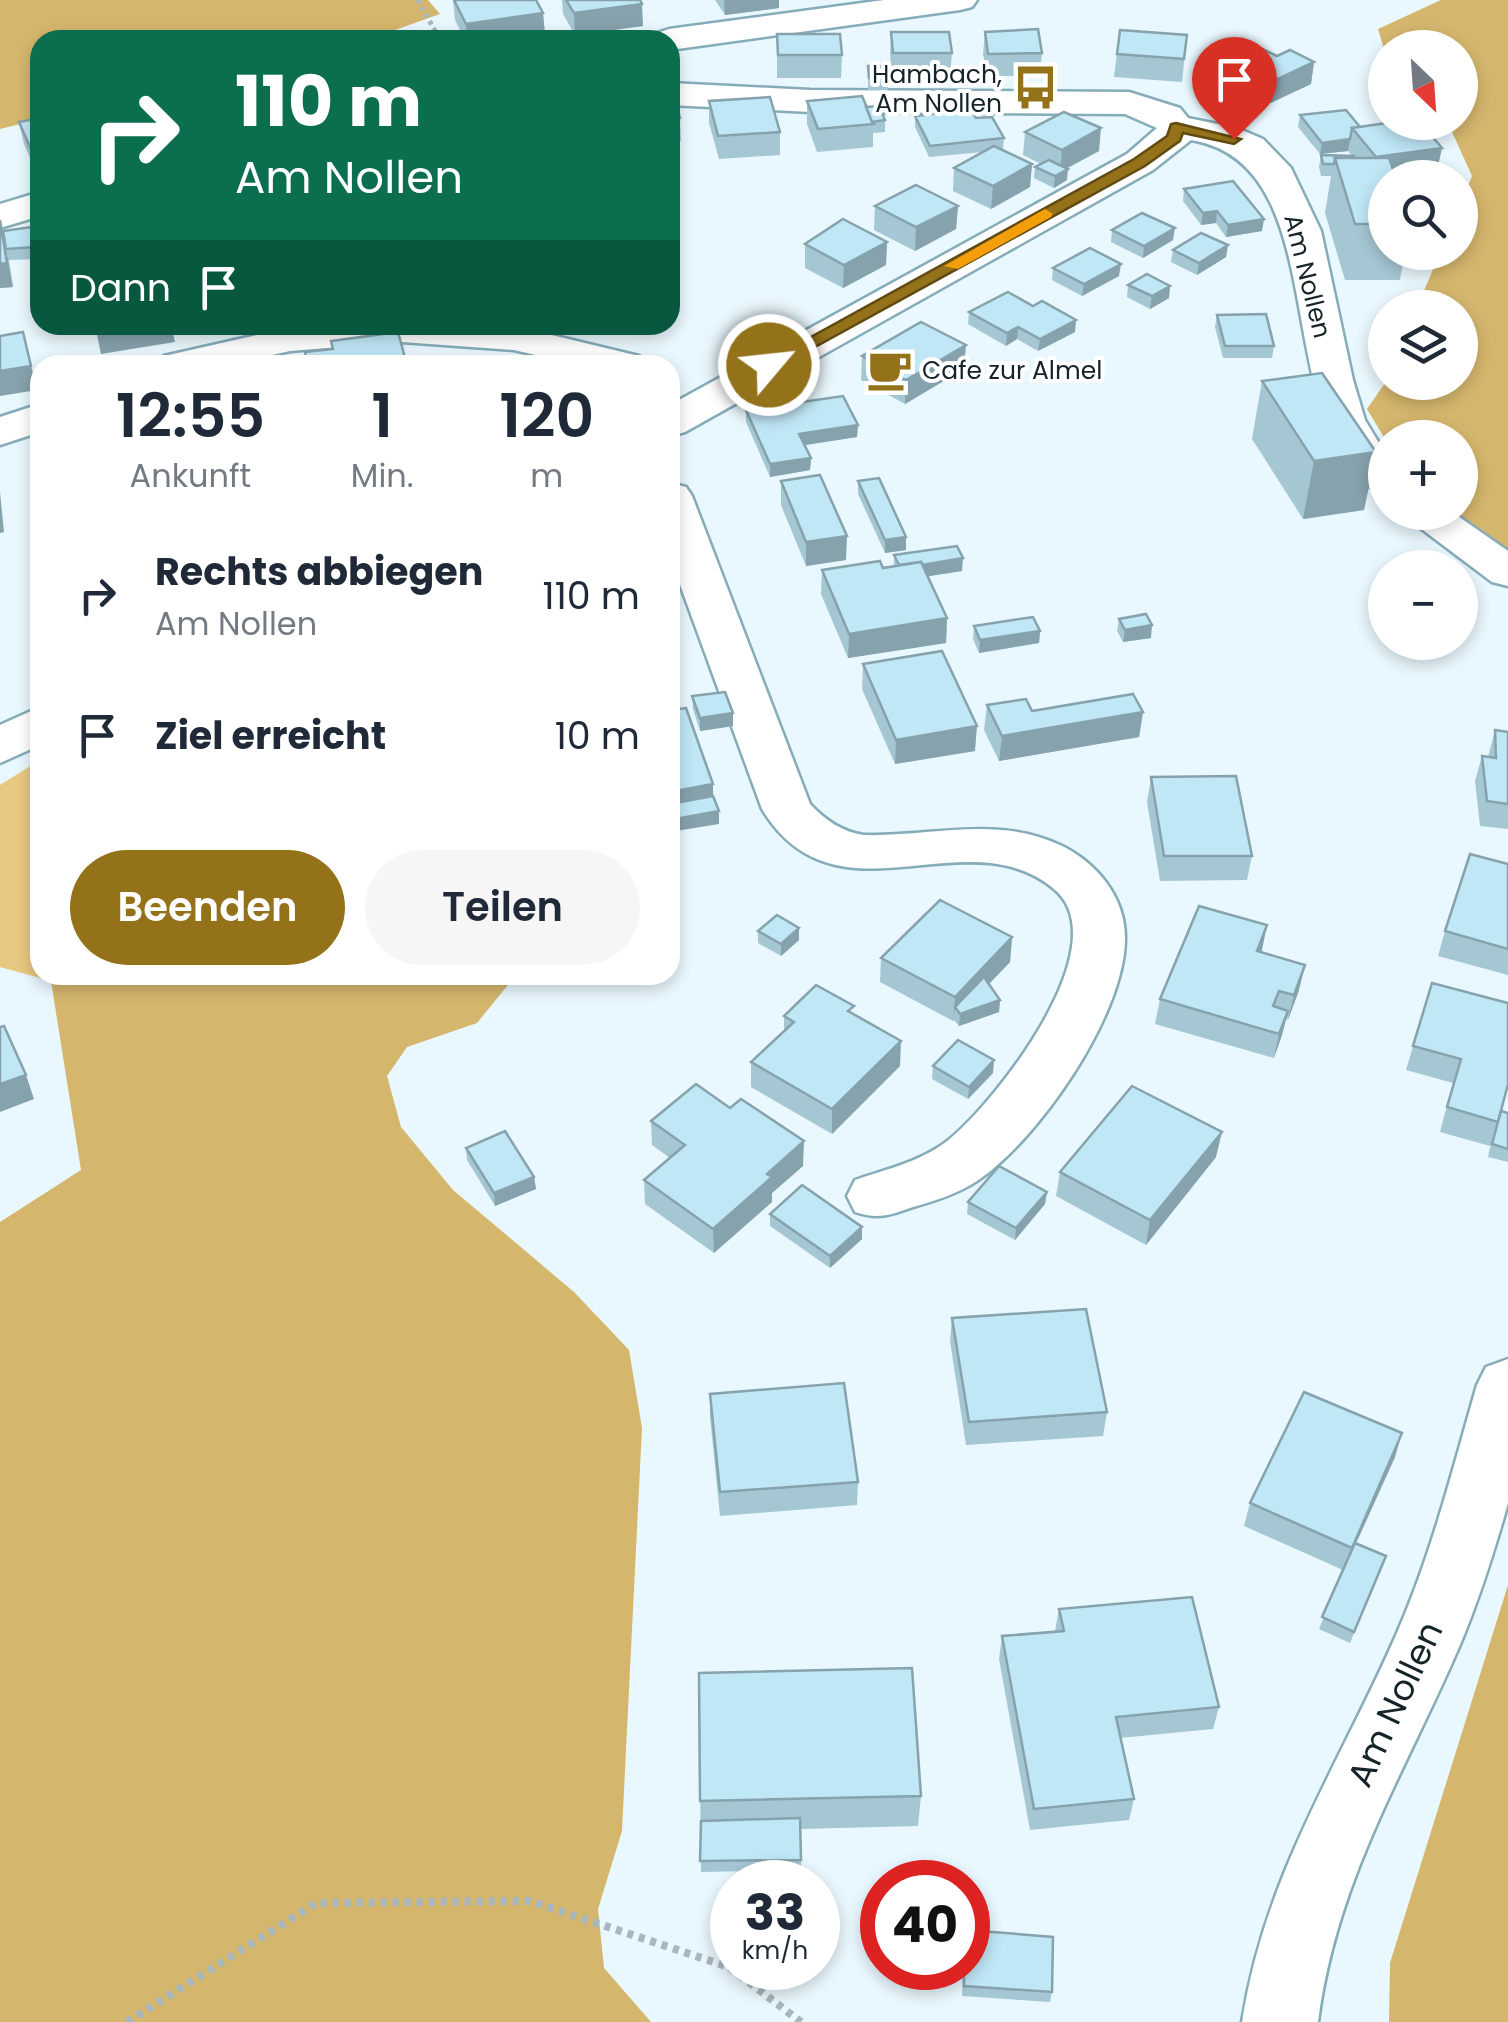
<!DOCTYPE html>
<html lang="de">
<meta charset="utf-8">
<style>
body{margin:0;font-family:Poppins,sans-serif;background:#f6f6f7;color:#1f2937;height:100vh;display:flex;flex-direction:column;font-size:38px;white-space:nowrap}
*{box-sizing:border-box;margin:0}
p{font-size:32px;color:#747a83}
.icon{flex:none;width:55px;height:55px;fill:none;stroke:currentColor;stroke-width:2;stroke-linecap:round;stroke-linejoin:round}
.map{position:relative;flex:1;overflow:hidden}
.panel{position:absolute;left:30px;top:355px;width:650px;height:630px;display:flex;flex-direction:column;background:#fff;border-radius:30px;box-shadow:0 5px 15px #0003}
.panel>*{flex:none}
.hud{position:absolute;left:30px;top:30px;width:650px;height:305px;border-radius:30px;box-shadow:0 5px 15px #0003;background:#0b6e4f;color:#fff;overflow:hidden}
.needle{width:65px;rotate:155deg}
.buttons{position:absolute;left:1368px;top:30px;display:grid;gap:20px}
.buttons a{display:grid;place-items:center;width:110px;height:110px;border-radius:50%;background:#fff;box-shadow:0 5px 15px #0003;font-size:50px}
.speed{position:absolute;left:710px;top:1860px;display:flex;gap:20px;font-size:50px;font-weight:700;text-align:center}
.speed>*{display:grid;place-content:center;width:130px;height:130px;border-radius:50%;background:#fff;box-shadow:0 5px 15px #0003;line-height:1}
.speed small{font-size:25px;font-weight:400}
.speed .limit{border:15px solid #d22;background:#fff;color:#111}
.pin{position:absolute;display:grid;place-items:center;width:85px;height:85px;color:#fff;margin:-102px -42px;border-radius:50% 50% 50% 0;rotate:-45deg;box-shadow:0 0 10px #0007}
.pin .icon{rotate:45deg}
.me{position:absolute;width:110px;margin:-55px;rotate:62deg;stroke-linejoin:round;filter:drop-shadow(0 0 8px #0008)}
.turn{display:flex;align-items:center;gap:35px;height:210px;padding:0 40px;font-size:45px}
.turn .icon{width:130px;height:130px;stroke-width:2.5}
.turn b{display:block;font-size:70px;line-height:85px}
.then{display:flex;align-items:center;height:95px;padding:0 40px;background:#0003;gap:20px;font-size:38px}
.eta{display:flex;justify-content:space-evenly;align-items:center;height:170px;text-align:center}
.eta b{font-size:60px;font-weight:600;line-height:70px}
.primary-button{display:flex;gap:20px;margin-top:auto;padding:20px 40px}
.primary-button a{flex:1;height:115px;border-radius:60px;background:#93721a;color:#fff;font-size:40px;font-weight:600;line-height:115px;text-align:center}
.primary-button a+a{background:#f6f6f7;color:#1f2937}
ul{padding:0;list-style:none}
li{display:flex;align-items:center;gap:30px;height:140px;padding:0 40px}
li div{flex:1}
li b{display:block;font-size:38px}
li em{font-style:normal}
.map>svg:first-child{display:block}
</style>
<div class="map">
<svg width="1508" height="2022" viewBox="0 0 1508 2022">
<rect width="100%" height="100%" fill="#e9f8fe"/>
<polygon fill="#e8c982" points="40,760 40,975 69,975 51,981 0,967 0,785"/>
<g fill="#d5b66d">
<polygon points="0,0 428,0 440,14 367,40 40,40 40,119 0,129"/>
<polygon points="1441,0 1508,0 1508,552 1451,513 1460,512 1460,438 1385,439 1367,409 1385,383 1460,382 1460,308 1417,307 1440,253 1460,252 1460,205 1472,176 1448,123 1460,122 1460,48 1385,48 1385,52 1378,29"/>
<polygon points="79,975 516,975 477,1023 407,1047 387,1076 401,1127 453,1190 574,1292 629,1350 642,1428 622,1831 598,1909 604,1968 651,2022 0,2022 0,1222 81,1170 51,981"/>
<polygon points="1508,1585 1508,2022 1389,2022 1390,1963"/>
</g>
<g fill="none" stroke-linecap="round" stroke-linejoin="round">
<defs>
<g id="minor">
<polygon points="884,0 977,0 972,7 960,10 670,50 670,40 651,40 657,33 669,29"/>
<path d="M670 83 810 90 1129 92 1180 108 1188 118 1237 128 1263 139 1291 168 1321 231 1353 380 1365 420 1385 453V493C1365 488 1357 477 1345 460 1280 366 1321 161 1191 140L1153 170 685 432 670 436V405L1127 154 1157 128 1125 114 810 112 670 105Z"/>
<polygon points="40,192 40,216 0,228 0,204"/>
<polygon points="301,325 510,325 639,356 645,365 579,365 514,350 402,342 290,351 226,365 158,365 164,356"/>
<polygon points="40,404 40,432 0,445 0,417"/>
<path d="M670 483 686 487 692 496 810 804C825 820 842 832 864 835 930 837 995 815 1060 845 1096 862 1126 897 1125 940 1124 1016 1038 1140 977 1181 957 1194 935 1201 913 1207 891 1215 878 1220 855 1212L847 1196 855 1180C887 1169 919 1162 946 1142 993 1106 1121 944 1054 889 965 815 836 931 762 809L670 557Z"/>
<polygon points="1399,512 1452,512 1508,551 1508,586 1492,582"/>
<polygon points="40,707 40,745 0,763 0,725"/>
<path d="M1508 1359V1503L1504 1517C1491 1561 1477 1605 1459 1647 1404 1774 1336 1881 1318 2022H1242C1265 1874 1339 1766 1397 1633 1432 1553 1453 1468 1477 1385L1486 1367Z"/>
</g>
</defs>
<use href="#minor" stroke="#86acba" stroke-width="5"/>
<polyline stroke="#a8b7bd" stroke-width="5" stroke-dasharray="4 4" stroke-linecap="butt" points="418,0 440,40"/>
<polyline stroke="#a8b7bd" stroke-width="8" stroke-dasharray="6 6" stroke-linecap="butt" points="127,2022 316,1903 530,1901 729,1967 801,2022"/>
<use href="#minor" fill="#fff" fill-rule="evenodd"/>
</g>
<g fill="#a5c7d4">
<polygon points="453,0 536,0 543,13 545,35 511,40 465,40 455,20"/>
<polygon points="562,0 640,0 643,26 575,35 563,14"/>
<polygon points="715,0 779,0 779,8 725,15"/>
<polygon points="1120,30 1187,35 1182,82 1114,77"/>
<polygon points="891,32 952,53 950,75 892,75 890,54"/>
<polygon points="985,32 1042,53 1040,76 987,76 983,54"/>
<polygon points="777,34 842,55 841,78 777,78"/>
<polygon points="1277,56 1314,62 1311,84 1266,105 1220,83 1223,61"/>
<polygon points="868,66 888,67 888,90 868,90"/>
<polygon points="670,92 680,118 681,141 670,142"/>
<polygon points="709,101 780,132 780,155 719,159 709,123"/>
<polygon points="807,101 866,107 885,120 885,132 873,133 873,147 817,152 807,124"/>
<polygon points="1300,115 1360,127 1437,171 1385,178 1385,252 1405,252 1400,280 1345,280 1325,213 1331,176 1321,176 1319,167 1321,155 1352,156 1348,151 1320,154 1298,127"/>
<polygon points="915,116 976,118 1004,138 1003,150 1032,164 1030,187 991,209 953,191 954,168 983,152 929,157 915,127"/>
<polygon points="40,118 40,179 39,179 24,144 19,122"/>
<polygon points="1025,132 1099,151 1067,168 1067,180 1054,188 1034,178 1035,167 1041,164 1023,155"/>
<polygon points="1184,189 1262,231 1226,237 1216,223 1201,225 1183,201"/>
<polygon points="875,206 958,206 956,229 915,251 874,230"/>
<polygon points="1112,230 1173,240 1143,258 1111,242"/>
<polygon points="3,231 35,239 38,259 9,260 13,287 0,288"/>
<polygon points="887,242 886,265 843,288 805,268 805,244"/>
<polygon points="1228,245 1226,257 1197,275 1171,262 1173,250"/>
<polygon points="1053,268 1119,276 1082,296 1052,280"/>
<polygon points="1128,285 1170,286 1169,298 1150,309 1127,297"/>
<polygon points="1033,306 1075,332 1038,351 1017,339 1006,346 968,324 969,312"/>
<polygon points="1217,315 1274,346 1272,358 1223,358 1215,327"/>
<polygon points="862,356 964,369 905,404 861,380"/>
<polygon points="1262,381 1376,452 1364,510 1303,519 1252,439"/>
<polygon points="746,410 858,425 857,437 805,445 811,458 810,470 770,477 746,422"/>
<polygon points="781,481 846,560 806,566 781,505"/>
<polygon points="858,481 906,537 906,550 885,553 858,494"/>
<polygon points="894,555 962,571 928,576 947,618 946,643 848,658 821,594 822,570 894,566"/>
<polygon points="1119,619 1151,638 1123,642 1117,631"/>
<polygon points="974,626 1040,631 1039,643 979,653 973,639"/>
<polygon points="863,664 975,751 895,764 862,689"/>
<polygon points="692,696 733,713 733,726 700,731 693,709"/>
<polygon points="987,705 1032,711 1143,712 1139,737 999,761 984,730"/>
<polygon points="1495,730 1508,732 1508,829 1480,826 1475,781 1482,756 1488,757"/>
<polygon points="1151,777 1252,856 1247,880 1160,881 1147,802"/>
<polygon points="1508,864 1508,975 1438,956 1445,931"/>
<polygon points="799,928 799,940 781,956 758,943 758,931"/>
<polygon points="1012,937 1010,962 989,984 1000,1000 999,1012 959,1026 954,1020 953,1021 880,982 881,958"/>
<polygon points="1261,953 1299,990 1288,1020 1286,1019 1282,1035 1274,1058 1155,1024 1160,999"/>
<polygon points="1432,983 1501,1111 1508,1113 1508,1162 1488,1157 1491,1143 1490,1146 1440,1132 1453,1083 1406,1070"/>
<polygon points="853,1014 900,1066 832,1134 751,1087 751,1062 784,1031 784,1016"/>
<polygon points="933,1066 993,1073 968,1099 932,1079"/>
<polygon points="730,1108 803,1166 772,1193 772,1202 714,1253 645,1204 644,1180 670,1158 652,1145 651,1121"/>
<polygon points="466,1148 534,1177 536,1189 495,1206 467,1160"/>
<polygon points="1216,1157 1146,1245 1056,1196 1060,1172"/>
<polygon points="1047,1192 1045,1204 1015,1240 967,1214 968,1202"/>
<polygon points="770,1214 862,1227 862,1239 830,1268 770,1226"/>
<polygon points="952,1318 1107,1412 1103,1436 966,1445 950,1341"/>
<polygon points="710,1394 858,1482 857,1505 720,1516 710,1417"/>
<polygon points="1395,1457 1356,1543 1386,1556 1350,1643 1319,1629 1343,1570 1244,1526 1250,1503"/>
<polygon points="1059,1609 1219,1707 1213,1729 1120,1738 1134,1799 1129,1820 1030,1830 999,1659 1002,1636 1055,1631"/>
<polygon points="699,1673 921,1796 918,1826 801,1829 801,1870 701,1872"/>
<polygon points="963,1968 1052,1992 1050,2002 962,1996"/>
</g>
<g fill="#86a2ac">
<polygon points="724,0 779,0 779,8 725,15"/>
<polygon points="642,4 643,26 575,35 574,13"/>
<polygon points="543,13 545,35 511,40 467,40 466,24"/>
<polygon points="1314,62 1311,84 1266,105 1269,83"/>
<polygon points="1101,128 1099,151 1060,172 1062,150"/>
<polygon points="1350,139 1348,151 1320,154 1322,143"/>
<polygon points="1442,148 1437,171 1372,180 1376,157"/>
<polygon points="40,155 40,179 39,179 34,156"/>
<polygon points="1032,164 1030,187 991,209 993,186"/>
<polygon points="1068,169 1067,180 1054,188 1055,176"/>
<polygon points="958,206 956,229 915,251 916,227"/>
<polygon points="1217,211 1216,223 1201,225 1203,213"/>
<polygon points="1264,219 1262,231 1226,237 1228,225"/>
<polygon points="0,220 13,287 0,288"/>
<polygon points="1175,228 1173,240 1143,258 1144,246"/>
<polygon points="887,242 886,265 843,288 844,265"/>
<polygon points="1228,245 1226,257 1197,275 1199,263"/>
<polygon points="1121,264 1119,276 1082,296 1084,284"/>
<polygon points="1170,286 1169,298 1150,309 1152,296"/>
<polygon points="1076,320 1075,332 1038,351 1040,339"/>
<polygon points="129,325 171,325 175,342 101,354 96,330"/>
<polygon points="1018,327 1017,339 1006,346 1007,333"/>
<polygon points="23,332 37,390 0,396 0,371"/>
<polygon points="966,345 964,369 905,404 906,380"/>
<polygon points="858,425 857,437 799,446 799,434"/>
<polygon points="1376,452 1364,510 1303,519 1314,461"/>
<polygon points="811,458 810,470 770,477 770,464"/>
<polygon points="0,492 4,532 0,533"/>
<polygon points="847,536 846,560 806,566 806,542"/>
<polygon points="906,537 906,550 885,553 885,540"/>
<polygon points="963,558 962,571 924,577 921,565"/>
<polygon points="947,618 946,643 848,658 849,634"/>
<polygon points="1152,625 1151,638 1123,642 1125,630"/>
<polygon points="1040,631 1039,643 979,653 980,640"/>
<polygon points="1143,712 1139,737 999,761 1002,736"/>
<polygon points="733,713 733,726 700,731 700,718"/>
<polygon points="977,726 975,751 895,764 896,740"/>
<polygon points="713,784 713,809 670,816 670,792"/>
<polygon points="719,811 719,824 670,832 670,820"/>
<polygon points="1267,925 1262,950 1251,976 1257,951"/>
<polygon points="799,928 799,940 781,956 781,944"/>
<polygon points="1012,937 1010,962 960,1014 1000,1000 999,1012 959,1026 960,1014 955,1007 953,1021 955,997"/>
<polygon points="1305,965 1299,990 1288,1020 1294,995"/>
<polygon points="1288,1011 1282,1035 1274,1058 1279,1034"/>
<polygon points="901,1041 900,1066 832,1134 832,1109"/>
<polygon points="994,1060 993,1073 968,1099 969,1087"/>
<polygon points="26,1075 34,1099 0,1112 0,1084"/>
<polygon points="1222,1132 1216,1157 1146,1245 1150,1220"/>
<polygon points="804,1141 803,1166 772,1193 772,1202 714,1253 713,1229 767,1174"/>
<polygon points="534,1177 536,1189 495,1206 494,1193"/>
<polygon points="1047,1192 1045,1204 1015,1240 1016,1228"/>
<polygon points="862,1227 862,1239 830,1268 830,1256"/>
<polygon points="1402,1433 1395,1457 1344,1570 1352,1548"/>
</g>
<g fill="#c0e7f6" stroke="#86a2ac" stroke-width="2.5">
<polygon points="454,0 536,0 543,13 466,24"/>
<polygon points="566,0 640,0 642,4 574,13"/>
<polygon points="1038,29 1042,53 988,54 985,32"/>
<polygon points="1120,30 1187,35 1184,59 1117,54"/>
<polygon points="891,32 949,32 952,53 893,53"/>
<polygon points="411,33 416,40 370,40"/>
<polygon points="777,34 840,34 842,55 778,55"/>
<polygon points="1256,46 1277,56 1290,50 1314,62 1269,83 1223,61"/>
<polygon points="868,66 888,67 888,78 869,78"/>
<polygon points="670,92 673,92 680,118 670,119"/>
<polygon points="862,96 874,124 818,129 807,101"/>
<polygon points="770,97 780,132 718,136 709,101"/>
<polygon points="879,106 885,120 872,122 866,107"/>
<polygon points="971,110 976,118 992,117 1004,138 930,146 915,116"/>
<polygon points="1346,110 1360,127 1352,128 1350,139 1322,143 1300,115"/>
<polygon points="1064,112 1101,128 1062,150 1025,132"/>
<polygon points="40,118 40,155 34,156 19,122"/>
<polygon points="1394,122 1420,122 1442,148 1376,157 1352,128"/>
<polygon points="994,146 1032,164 993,186 954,168"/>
<polygon points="1321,155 1354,156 1354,158 1335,158 1334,164 1323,164"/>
<polygon points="1335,158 1389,158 1396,178 1385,178 1385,224 1355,224"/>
<polygon points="1049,160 1068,169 1055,176 1035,167"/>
<polygon points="1233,181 1264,219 1228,225 1217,211 1203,213 1184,189"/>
<polygon points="916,185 958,206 916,227 875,206"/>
<polygon points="1142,213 1175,228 1144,246 1112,230"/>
<polygon points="843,219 887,242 844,265 805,244"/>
<polygon points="0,220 7,263 0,264"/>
<polygon points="32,227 35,247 6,249 3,231"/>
<polygon points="1201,233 1228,245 1199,263 1173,250"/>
<polygon points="1090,248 1121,264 1084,284 1053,268"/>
<polygon points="1147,274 1170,286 1152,296 1128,285"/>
<polygon points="1008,292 1033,306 1042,301 1076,320 1040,339 1018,327 1007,333 969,312"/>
<polygon points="1266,314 1274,346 1225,346 1217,315"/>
<polygon points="921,322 966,345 906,380 862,356"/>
<polygon points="95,325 129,325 96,330"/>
<polygon points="23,332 31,366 0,371 0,336"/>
<polygon points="398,332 407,365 308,365 305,352 333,349 331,341"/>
<polygon points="241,358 242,365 213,365 212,362"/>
<polygon points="1322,373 1376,452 1314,461 1262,381"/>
<polygon points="843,396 858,425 799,434 811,458 770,464 746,410"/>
<polygon points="820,475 847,536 806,542 781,481"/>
<polygon points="879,478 906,537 885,540 858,481"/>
<polygon points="957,546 963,558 922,565 921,562 899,565 894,555"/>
<polygon points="880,561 883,568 921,562 947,618 849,634 822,570"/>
<polygon points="1146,614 1152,625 1125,630 1119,619"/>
<polygon points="1033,617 1040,631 980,640 974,626"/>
<polygon points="942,651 977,726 896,740 863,664"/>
<polygon points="725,692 733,713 700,718 692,696"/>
<polygon points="1133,694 1143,712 1002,736 987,705 1026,699 1032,711"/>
<polygon points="686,708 713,784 670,792 670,710"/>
<polygon points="1495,730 1508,732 1508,804 1487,801 1482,756 1496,758"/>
<polygon points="1236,776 1252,856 1164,856 1151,777"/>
<polygon points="713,796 719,811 670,820 670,804"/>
<polygon points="1470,854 1508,864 1508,949 1445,931"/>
<polygon points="940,900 1012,937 955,997 881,958"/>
<polygon points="1199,906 1267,925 1257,951 1305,965 1294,995 1279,991 1273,1006 1288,1011 1279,1034 1160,999"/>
<polygon points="777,915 799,928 781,944 758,931"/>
<polygon points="984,977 1000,1000 960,1014 955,1007"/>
<polygon points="1432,983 1508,1003 1508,1084 1498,1122 1447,1107 1461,1059 1413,1046"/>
<polygon points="816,985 854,1006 848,1011 901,1041 832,1109 751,1062 794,1022 784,1016"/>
<polygon points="4,1026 26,1075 0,1084 0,1027"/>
<polygon points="958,1040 994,1060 969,1087 933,1066"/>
<polygon points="696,1084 730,1108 741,1099 804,1141 767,1174 772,1177 713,1229 644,1180 685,1145 651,1121"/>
<polygon points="1132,1086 1222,1132 1150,1220 1060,1172"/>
<polygon points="1501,1111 1508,1113 1508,1149 1492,1144"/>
<polygon points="505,1131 534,1177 494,1193 466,1148"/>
<polygon points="999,1166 1047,1192 1016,1228 968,1202"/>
<polygon points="802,1185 862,1227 830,1256 770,1214"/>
<polygon points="1086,1309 1107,1412 969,1422 952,1318"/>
<polygon points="844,1383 858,1482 720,1492 710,1394"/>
<polygon points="1304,1392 1402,1433 1352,1548 1250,1503"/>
<polygon points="1355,1543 1386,1556 1354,1632 1322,1617"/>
<polygon points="1192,1597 1219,1707 1116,1717 1134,1799 1034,1809 1002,1636 1064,1631 1059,1609"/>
<polygon points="912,1668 921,1796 700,1801 699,1673"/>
<polygon points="800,1818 801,1860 700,1861 701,1821"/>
<polygon points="968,1930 1053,1937 1052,1992 964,1986 964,1968 968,1968"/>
</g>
<polygon fill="#93721a" stroke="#604a11" stroke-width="2.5" points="1176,123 1241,139 1234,144 1183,133 1180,141 1145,166 775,369 760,365 1134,159 1167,136 1171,124"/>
<polygon fill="#f59e0b" points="1045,209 1053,214 1051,217 958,269 944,266"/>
<defs>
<symbol id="bus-bare" viewBox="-9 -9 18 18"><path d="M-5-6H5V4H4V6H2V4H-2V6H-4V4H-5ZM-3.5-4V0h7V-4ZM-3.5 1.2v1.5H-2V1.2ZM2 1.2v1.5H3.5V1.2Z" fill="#93721a" stroke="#fff" stroke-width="2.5" paint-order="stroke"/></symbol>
<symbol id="cafe-bare" viewBox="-9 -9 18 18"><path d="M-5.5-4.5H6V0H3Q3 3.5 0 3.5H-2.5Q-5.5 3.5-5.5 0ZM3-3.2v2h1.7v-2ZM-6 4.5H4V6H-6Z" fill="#93721a" stroke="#fff" stroke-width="2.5" paint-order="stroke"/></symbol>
</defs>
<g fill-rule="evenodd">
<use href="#bus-bare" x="1004" y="56" width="63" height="63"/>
<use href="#cafe-bare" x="858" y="338" width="63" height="63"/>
</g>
<g text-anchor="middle" stroke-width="8" stroke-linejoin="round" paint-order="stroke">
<g font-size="25" fill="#152429" stroke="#fff" text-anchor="end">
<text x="1002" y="83">Hambach,<tspan x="1002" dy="29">Am Nollen</tspan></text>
<text x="922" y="379" text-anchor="start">Cafe zur Almel</text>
</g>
<g font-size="25" fill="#152429" stroke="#fff">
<text transform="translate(1308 276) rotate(76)" y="9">Am Nollen</text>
</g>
<g font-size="35" fill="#152429" stroke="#fff">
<text transform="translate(1395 1704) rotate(-65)" y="12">Am Nollen</text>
</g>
</g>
</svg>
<div class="buttons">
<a><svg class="needle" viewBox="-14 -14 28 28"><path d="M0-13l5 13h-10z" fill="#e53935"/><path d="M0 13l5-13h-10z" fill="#747a83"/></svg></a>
<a><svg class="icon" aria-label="search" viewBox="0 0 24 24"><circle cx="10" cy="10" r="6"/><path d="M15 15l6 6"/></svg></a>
<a><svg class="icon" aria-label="layers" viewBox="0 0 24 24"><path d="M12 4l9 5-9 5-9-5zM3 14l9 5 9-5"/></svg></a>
<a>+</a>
<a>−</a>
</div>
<div class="speed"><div>33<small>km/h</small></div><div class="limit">40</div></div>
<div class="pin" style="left:1234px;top:139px;background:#d93025"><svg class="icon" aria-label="arrive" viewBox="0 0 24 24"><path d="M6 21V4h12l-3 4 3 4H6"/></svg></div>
<svg class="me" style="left:769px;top:365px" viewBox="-20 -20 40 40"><circle r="17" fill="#93721a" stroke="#fff" stroke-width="3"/><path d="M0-11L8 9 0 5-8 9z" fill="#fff"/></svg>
<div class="hud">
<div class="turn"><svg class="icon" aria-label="right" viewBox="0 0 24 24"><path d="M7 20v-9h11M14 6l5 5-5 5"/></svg><div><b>110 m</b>Am Nollen</div></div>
<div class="then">Dann<svg class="icon" aria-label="arrive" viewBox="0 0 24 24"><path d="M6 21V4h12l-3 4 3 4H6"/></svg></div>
</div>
<section class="panel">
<div class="eta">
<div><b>12:55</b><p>Ankunft</p></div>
<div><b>1</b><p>Min.</p></div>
<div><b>120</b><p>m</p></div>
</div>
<ul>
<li><svg class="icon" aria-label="right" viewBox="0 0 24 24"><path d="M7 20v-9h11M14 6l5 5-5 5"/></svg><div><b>Rechts abbiegen</b><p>Am Nollen</p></div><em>110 m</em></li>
<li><svg class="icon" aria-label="arrive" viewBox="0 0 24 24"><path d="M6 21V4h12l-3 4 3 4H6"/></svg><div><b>Ziel erreicht</b></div><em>10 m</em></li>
</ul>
<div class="primary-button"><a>Beenden</a><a>Teilen</a></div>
</section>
</div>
